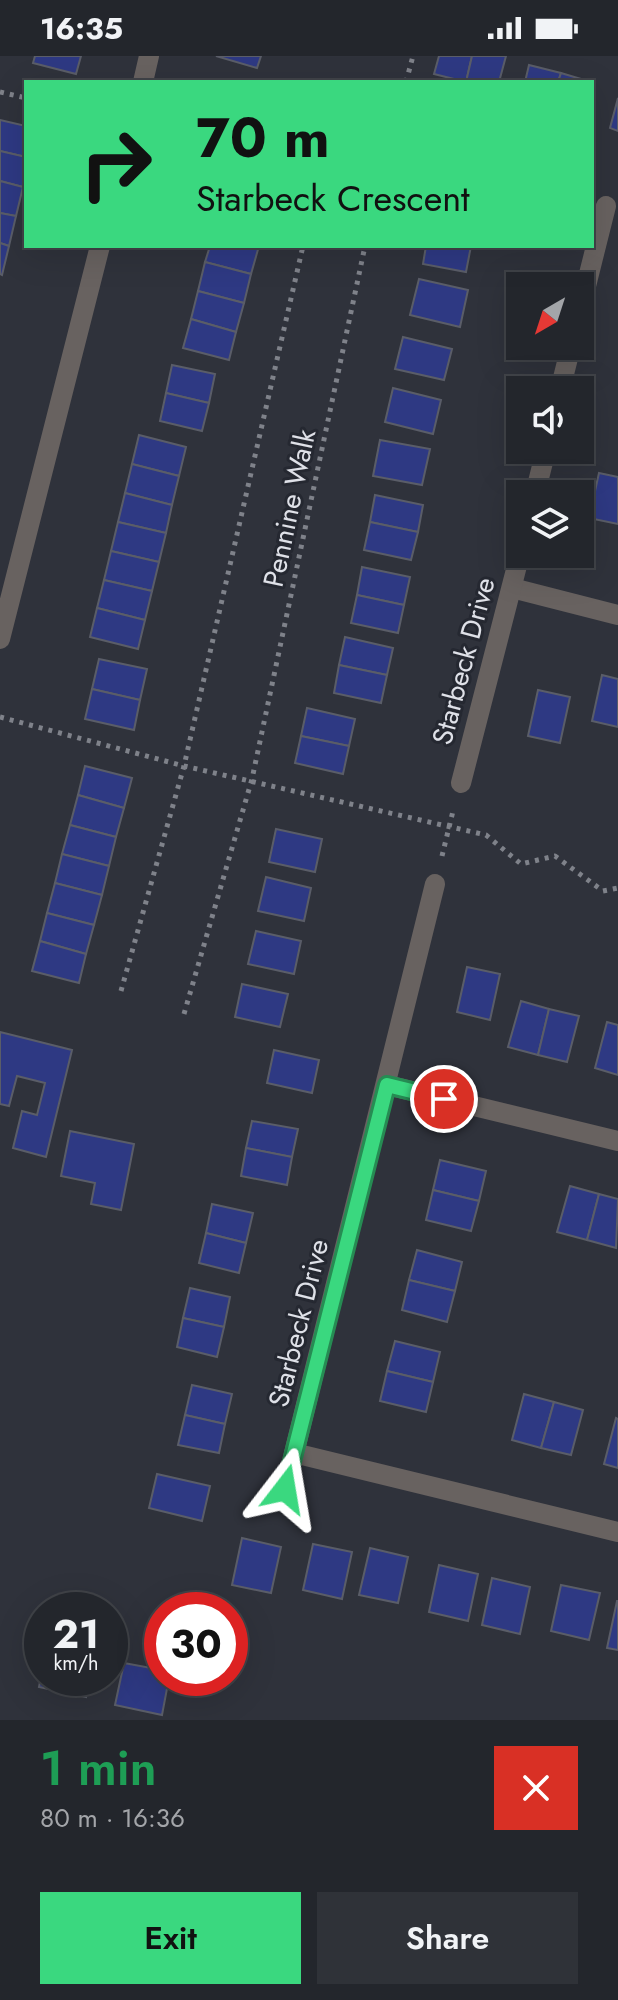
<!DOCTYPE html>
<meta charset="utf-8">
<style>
body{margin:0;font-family:Jost,sans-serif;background:#2f3238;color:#f1f3f6;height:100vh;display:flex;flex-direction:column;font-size:30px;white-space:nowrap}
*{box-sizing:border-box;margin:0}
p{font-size:26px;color:#a3a5a9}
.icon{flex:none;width:44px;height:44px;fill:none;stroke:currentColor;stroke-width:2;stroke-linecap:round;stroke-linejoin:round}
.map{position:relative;height:1664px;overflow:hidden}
.details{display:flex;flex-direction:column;background:#23262c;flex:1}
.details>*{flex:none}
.guide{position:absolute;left:24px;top:24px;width:570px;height:168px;border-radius:0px;box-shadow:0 8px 32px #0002,0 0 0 2px #404348;background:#3ad87f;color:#111;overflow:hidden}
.needle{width:52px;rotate:219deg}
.tools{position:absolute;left:506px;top:216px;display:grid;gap:16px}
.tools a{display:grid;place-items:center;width:88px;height:88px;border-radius:0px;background:#23262c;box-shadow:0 8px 32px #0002,0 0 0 2px #404348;font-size:40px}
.speed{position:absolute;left:24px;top:1536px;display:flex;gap:16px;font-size:40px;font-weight:700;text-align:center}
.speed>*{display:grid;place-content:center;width:104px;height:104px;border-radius:50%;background:#23262c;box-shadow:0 8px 32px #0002,0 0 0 2px #404348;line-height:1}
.speed small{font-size:20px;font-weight:400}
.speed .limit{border:12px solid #d22;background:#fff;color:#111}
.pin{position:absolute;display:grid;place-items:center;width:68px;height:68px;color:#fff;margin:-34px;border:4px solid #fff;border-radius:50%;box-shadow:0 2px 8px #0007}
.me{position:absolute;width:88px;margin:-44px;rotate:14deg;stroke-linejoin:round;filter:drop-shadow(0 0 6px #0008)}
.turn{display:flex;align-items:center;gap:28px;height:168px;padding:0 40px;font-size:36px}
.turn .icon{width:104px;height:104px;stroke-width:2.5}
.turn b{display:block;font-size:56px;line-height:68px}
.round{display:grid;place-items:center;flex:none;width:84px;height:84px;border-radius:0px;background:#2f3238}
.head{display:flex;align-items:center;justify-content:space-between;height:136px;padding:0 40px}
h1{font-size:48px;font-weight:600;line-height:60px;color:#1e9e55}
.action{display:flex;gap:16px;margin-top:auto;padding:16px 40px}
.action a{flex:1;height:92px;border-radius:0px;background:#3ad87f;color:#111;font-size:32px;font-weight:600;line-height:92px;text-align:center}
.action a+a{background:#2f3238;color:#f1f3f6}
.status{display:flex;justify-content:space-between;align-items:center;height:56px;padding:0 40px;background:#23262c;direction:ltr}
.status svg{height:22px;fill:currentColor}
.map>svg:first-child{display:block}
</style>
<div class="status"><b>16:35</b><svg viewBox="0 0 49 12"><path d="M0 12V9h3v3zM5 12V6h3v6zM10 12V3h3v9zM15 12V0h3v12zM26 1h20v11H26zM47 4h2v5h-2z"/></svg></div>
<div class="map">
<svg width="618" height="1664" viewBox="0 0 618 1664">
<rect width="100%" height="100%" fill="#2f323b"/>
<g fill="#2e3983" stroke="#5a5d68" stroke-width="2">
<polygon points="35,0 81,0 76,18 33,7"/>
<polygon points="216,0 261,0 257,12"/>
<polygon points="439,0 472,0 466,26 434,18"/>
<polygon points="472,0 506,0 499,26 466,26"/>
<polygon points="529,9 561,17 558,26 525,26"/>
<polygon points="561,17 591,26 558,26"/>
<polygon points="618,42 618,75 610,72"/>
<polygon points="0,64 26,70 26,101 0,95"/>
<polygon points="0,95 26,101 23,131 0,125"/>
<polygon points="0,125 23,131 16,160 0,157"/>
<polygon points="0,157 16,160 9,190 0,187"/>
<polygon points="0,187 9,190 2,219 0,218"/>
<polygon points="210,190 259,190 251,218 205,206"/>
<polygon points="426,190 471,190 466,216 423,208"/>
<polygon points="205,206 251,218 244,247 198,235"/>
<polygon points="419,223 468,234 460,271 410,259"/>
<polygon points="198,235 244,247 236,276 191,263"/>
<polygon points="191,263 236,276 229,304 183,292"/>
<polygon points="403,281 452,293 444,324 395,313"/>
<polygon points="172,309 215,318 209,347 166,337"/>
<polygon points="393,332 441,344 433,378 385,366"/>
<polygon points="166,337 209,347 202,375 160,365"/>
<polygon points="139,379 186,391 179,420 132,408"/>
<polygon points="380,384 430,393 422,429 373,420"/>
<polygon points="132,408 179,420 172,449 125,437"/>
<polygon points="599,417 618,421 618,468 589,462"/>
<polygon points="125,437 172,449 166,477 118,466"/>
<polygon points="375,439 423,449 418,476 370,466"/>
<polygon points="118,466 166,477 159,506 111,495"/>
<polygon points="370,466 418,476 411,504 364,494"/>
<polygon points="111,495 159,506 152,535 104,524"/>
<polygon points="362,511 410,521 404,549 357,539"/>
<polygon points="104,524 152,535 145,564 97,552"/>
<polygon points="357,539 404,549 398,577 351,567"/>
<polygon points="97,552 145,564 138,593 90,581"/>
<polygon points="345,581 393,592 387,619 339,609"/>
<polygon points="99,603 147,613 140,644 92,633"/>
<polygon points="339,609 387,619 381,647 334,637"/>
<polygon points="602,619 618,623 618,671 592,665"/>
<polygon points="92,633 140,644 134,674 85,663"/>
<polygon points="538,634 570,641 560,687 528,680"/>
<polygon points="307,652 355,663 349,690 301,680"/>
<polygon points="301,680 349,690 343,718 295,707"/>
<polygon points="85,710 132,722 124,752 78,739"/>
<polygon points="78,739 124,752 116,781 70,769"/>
<polygon points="70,769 116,781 109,810 62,798"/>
<polygon points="276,773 322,783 315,816 269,806"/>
<polygon points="62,798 109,810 102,839 55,827"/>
<polygon points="266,821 311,832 304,865 258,855"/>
<polygon points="55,827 102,839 94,869 47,857"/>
<polygon points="47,857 94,869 86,898 40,885"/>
<polygon points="256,875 301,885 294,918 248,908"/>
<polygon points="40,885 86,898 79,927 32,915"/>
<polygon points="467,911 500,918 490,964 457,956"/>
<polygon points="242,928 288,938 280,971 235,961"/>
<polygon points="521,945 549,953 538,999 508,991"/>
<polygon points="549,953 579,960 567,1006 538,999"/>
<polygon points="607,966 618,969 618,1019 595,1012"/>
<polygon points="0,976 72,994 46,1101 13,1092 22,1055 37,1059 45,1027 17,1020 9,1050 0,1048"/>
<polygon points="274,994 319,1004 312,1037 267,1027"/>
<polygon points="252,1065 298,1073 292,1101 246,1092"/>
<polygon points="70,1075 134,1088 121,1154 91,1148 95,1127 61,1120"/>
<polygon points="246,1092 292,1101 287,1129 241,1120"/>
<polygon points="440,1104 486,1115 479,1145 433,1134"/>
<polygon points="570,1130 599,1138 587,1184 557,1176"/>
<polygon points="433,1134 479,1145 471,1175 426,1164"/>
<polygon points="599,1138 618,1143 616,1192 587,1184"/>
<polygon points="212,1148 253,1157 246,1187 206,1177"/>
<polygon points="206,1177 246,1187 239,1217 199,1207"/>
<polygon points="417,1194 462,1206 455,1235 409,1224"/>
<polygon points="409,1224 455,1235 447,1266 402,1254"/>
<polygon points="190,1232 230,1241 224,1271 183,1262"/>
<polygon points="183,1262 224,1271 217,1301 177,1291"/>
<polygon points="395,1285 440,1296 433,1326 387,1315"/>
<polygon points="387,1315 433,1326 426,1356 380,1345"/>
<polygon points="192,1329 232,1338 225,1368 185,1359"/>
<polygon points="524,1338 554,1346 541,1392 512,1384"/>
<polygon points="554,1346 583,1354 571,1399 541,1392"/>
<polygon points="185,1359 225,1368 219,1397 178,1389"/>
<polygon points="616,1362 618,1363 618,1412 604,1408"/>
<polygon points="157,1418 210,1430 202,1465 149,1452"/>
<polygon points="242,1482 281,1491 271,1537 232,1529"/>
<polygon points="313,1488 352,1496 342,1543 303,1534"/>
<polygon points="370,1492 408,1501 398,1547 359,1539"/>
<polygon points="439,1509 478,1518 468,1565 429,1556"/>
<polygon points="492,1522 530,1531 520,1578 482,1569"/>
<polygon points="561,1529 600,1537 589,1584 551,1575"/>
<polygon points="617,1545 618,1545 618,1594 607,1592"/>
<polygon points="124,1607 162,1614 162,1622 169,1622 162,1659 115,1649"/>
<polygon points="42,1616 42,1622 89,1622 86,1641 39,1631"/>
</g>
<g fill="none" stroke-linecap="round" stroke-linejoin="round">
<g stroke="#7f828a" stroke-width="5" stroke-dasharray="4 6" stroke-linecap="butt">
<polyline points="406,26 413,0"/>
<polyline points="0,36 26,42"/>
<polyline points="0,661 184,710 486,779 521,808 555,800 603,835 618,832"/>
<polyline points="442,800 453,755"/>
<polyline points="121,935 184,710 303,190"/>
<polyline points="184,958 252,723 365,190"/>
</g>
<g stroke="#686260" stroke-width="20">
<polyline points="143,26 149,0"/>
<polyline points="580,254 606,150"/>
<polyline points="560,334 571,290"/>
<polyline points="535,438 546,394"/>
<polyline points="512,532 618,559"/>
<polyline points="0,583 100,190"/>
<polyline points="461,727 520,498"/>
<polyline points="435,828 294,1397 618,1476"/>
<polyline points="387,1029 618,1085"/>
<polyline points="285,1433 294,1397"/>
</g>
</g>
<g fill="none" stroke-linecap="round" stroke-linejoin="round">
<defs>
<polyline id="route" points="285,1433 387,1029 444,1043"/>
</defs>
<use href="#route" stroke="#268c53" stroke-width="20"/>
<use href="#route" stroke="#3ad87f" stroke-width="14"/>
</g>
<g text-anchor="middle" stroke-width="6" stroke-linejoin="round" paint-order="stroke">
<g font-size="28" fill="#dfe1e8" stroke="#252831">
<text transform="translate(289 452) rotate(-78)" y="10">Pennine Walk</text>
<text transform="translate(463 605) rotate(-75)" y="10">Starbeck Drive</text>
<text transform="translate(298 1267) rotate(-76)" y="10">Starbeck Drive</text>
</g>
</g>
</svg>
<div class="tools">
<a><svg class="needle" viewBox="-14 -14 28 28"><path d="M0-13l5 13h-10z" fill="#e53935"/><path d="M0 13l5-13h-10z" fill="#a3a5a9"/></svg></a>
<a><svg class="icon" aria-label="sound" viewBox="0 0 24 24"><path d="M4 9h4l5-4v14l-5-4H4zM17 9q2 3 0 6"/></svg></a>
<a><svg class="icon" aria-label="layers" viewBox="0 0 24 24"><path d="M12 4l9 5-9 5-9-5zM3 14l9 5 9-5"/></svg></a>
</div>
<div class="speed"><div>21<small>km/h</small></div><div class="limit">30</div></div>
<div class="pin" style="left:444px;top:1043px;background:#d93025"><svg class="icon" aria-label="arrive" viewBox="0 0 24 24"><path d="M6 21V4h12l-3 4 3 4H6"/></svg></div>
<svg class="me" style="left:285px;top:1433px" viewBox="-20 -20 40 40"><path d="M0-17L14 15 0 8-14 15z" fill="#3ad87f" stroke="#fff" stroke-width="4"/></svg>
<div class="guide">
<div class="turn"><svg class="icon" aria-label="right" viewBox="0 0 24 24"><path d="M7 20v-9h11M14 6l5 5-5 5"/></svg><div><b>70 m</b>Starbeck Crescent</div></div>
</div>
</div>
<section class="details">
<div class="head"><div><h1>1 min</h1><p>80 m · 16:36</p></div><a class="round" style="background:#d93025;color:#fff"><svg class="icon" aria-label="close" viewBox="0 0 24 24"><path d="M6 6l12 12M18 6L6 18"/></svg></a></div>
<div class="action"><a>Exit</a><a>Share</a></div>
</section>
